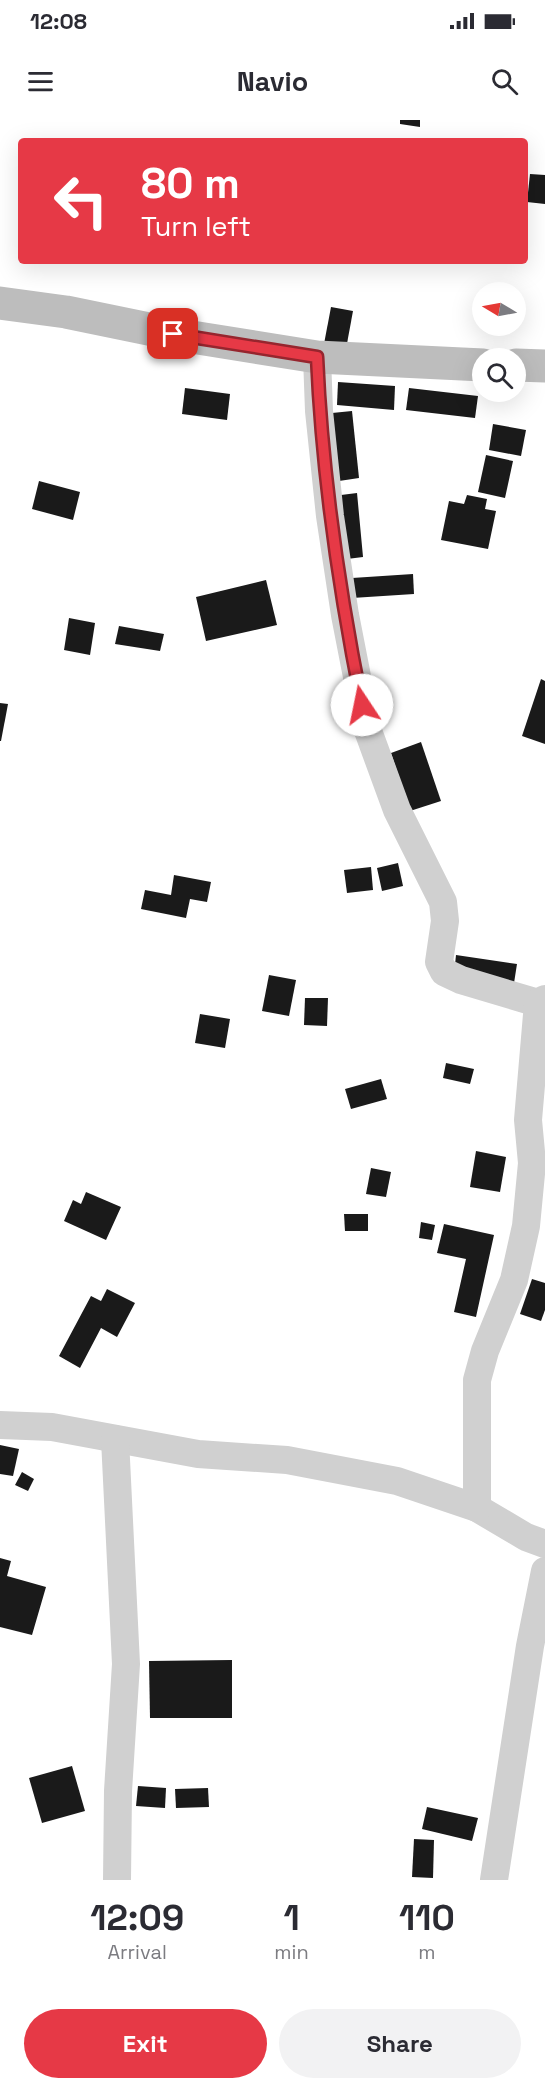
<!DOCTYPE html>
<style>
body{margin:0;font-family:"Space Grotesk",sans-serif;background:#f2f2f3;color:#2b2b33;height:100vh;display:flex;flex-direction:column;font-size:22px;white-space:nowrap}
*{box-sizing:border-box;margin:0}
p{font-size:20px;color:#7c7c81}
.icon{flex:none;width:33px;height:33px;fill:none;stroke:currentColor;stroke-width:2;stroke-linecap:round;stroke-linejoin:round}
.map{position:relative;height:1760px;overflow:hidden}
.sheet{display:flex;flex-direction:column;background:#fff;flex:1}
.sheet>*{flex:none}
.hud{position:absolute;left:18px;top:18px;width:510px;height:126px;border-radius:6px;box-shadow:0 6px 24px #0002;background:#e63946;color:#fff;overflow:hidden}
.needle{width:39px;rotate:280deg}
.buttons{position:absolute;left:472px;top:162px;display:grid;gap:12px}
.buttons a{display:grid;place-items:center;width:54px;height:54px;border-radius:50%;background:#fff;box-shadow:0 6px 24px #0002;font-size:30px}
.pin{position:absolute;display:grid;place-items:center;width:51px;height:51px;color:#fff;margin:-26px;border-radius:12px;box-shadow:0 3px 9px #0006}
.me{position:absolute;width:66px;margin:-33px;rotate:349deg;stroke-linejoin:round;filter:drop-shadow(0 0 4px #0008)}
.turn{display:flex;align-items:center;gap:21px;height:126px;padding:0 24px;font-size:27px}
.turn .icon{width:78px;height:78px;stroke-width:2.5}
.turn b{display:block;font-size:42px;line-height:51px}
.eta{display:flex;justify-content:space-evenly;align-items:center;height:102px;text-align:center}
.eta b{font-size:36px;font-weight:700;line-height:42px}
.action{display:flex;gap:12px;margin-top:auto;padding:12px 24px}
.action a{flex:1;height:69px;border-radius:36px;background:#e63946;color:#fff;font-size:24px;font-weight:700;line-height:69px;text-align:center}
.action a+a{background:#f2f2f3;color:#2b2b33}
.status{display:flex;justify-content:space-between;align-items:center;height:42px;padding:0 30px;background:#fff;direction:ltr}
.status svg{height:16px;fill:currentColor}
header{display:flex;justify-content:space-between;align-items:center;height:78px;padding:0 24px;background:#fff;font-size:27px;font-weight:700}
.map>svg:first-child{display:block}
</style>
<div class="status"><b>12:08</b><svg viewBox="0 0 49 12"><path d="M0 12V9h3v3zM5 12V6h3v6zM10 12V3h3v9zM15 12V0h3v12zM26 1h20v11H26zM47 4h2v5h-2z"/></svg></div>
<header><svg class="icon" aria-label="menu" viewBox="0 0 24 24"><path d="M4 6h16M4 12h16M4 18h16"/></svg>Navio<svg class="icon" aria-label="search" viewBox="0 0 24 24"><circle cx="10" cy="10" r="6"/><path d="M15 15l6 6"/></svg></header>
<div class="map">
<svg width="545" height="1760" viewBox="0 0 545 1760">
<rect width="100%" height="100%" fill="#fff"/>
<g fill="#1a1a1a">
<polygon points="400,0 420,0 420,7 400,4"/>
<polygon points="530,54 545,55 545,84 527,82"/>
<polygon points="331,187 353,191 346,229 324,224"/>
<polygon points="338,262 395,266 394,290 337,285"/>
<polygon points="185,268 230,274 227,300 182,294"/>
<polygon points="409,268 478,276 475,298 406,290"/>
<polygon points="352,291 359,358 339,361 332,293"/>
<polygon points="493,304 526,310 521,336 489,330"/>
<polygon points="486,335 513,341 505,378 478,372"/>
<polygon points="39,361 80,372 73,400 32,389"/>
<polygon points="357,373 363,437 347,439 341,375"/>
<polygon points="467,375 487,379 485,389 496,391 488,429 441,420 449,381 464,384"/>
<polygon points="413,454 414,474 352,478 352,458"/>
<polygon points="266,460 277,505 206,521 196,477"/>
<polygon points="69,498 95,503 90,535 64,530"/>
<polygon points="119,506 164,514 160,531 115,524"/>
<polygon points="541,559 545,561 545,624 522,616"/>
<polygon points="0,583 8,584 1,621 0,621"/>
<polygon points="421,622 441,681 410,691 391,633"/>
<polygon points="398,743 403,766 382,771 377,748"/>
<polygon points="371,747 373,770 347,773 344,750"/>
<polygon points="174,755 211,762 207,782 190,779 186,798 141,789 145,770 171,775"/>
<polygon points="456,835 517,844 514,863 454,854"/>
<polygon points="269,855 296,860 289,896 262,891"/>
<polygon points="305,878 328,878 327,906 304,905"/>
<polygon points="200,894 230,899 225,928 195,923"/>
<polygon points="446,943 474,949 470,964 443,958"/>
<polygon points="381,959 387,979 351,989 345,969"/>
<polygon points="476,1031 506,1037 500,1072 470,1067"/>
<polygon points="371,1048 391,1052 386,1077 366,1074"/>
<polygon points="86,1072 121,1087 106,1120 64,1101 73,1080 81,1084"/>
<polygon points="344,1094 368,1094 368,1111 345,1111"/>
<polygon points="421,1102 435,1105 432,1120 419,1118"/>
<polygon points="444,1104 494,1115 476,1197 454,1192 466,1139 437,1133"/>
<polygon points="532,1159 545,1163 545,1190 541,1201 520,1194"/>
<polygon points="107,1169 135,1183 117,1217 101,1208 80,1248 59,1236 91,1176 101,1181"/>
<polygon points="0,1325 19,1329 13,1356 0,1354"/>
<polygon points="22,1352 34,1359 28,1371 15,1365"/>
<polygon points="0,1438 11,1441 7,1456 46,1467 32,1515 0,1507"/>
<polygon points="232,1540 232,1598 150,1598 149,1541"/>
<polygon points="72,1646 85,1691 42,1703 29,1658"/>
<polygon points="138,1666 166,1668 165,1688 136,1686"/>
<polygon points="208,1668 209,1687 176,1688 175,1669"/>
<polygon points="427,1687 478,1698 472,1721 422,1709"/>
<polygon points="414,1719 434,1720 433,1758 412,1757"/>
</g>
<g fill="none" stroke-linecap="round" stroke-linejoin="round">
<g stroke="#d0d0d0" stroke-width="28">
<polyline points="317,237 319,291 330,396 345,495 367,608 397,690 443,782 445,801 439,842 444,852 461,860 538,883 545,879"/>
<polyline points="0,1305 52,1307 198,1334 287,1340 397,1361 477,1388 526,1417 545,1424"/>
<polyline points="115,1319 126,1544 118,1671 117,1760"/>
<polyline points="477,1388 477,1260 485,1231 514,1160 526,1106 532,1043 528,1000 538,883"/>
<polyline points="494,1760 530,1526 545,1451"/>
</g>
<g stroke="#bdbdbd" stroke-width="33">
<polyline points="0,183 66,192 173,214 317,237 483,245"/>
<polyline points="516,245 545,246"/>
</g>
</g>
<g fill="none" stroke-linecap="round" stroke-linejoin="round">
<defs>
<path id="route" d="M173 214 317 237C322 354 339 470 362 585"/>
</defs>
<use href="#route" stroke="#96252e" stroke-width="15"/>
<use href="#route" stroke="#e63946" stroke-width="10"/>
</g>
</svg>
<div class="buttons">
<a><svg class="needle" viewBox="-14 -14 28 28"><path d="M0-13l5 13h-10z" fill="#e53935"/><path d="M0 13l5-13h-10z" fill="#7c7c81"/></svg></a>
<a><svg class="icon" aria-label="search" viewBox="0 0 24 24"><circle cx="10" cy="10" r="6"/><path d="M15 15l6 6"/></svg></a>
</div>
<div class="pin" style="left:173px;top:214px;background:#d93025"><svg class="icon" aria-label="arrive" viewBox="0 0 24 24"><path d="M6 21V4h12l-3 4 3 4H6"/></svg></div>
<svg class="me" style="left:362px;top:585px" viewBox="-20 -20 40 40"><circle r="19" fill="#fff"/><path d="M0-13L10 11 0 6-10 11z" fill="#e63946"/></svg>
<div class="hud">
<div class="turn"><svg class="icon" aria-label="left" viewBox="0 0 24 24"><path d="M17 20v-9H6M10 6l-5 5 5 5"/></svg><div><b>80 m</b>Turn left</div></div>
</div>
</div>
<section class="sheet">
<div class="eta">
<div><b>12:09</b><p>Arrival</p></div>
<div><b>1</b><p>min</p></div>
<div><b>110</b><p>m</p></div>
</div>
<div class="action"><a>Exit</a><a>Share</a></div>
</section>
